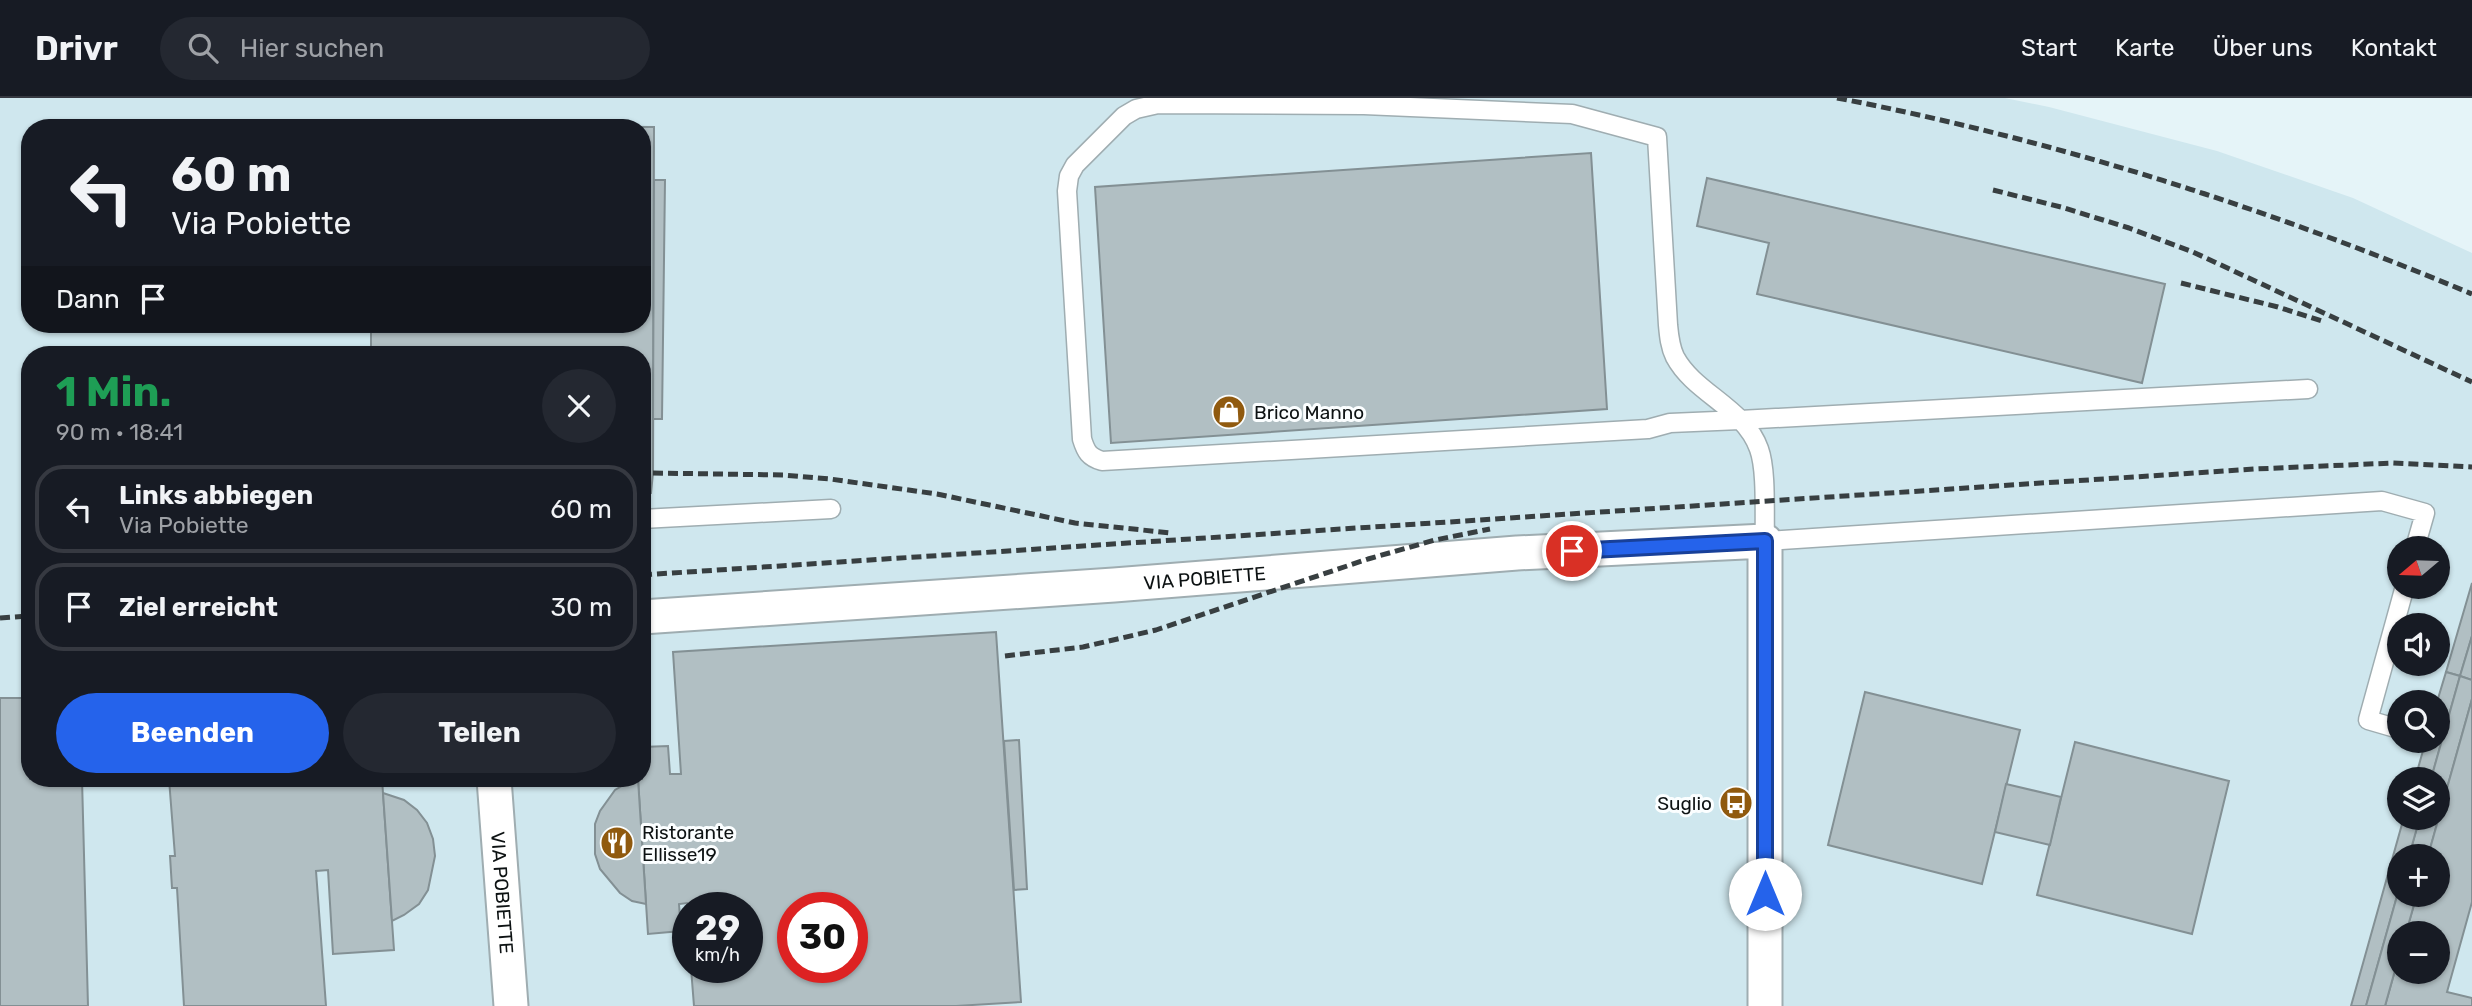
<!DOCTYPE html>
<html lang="de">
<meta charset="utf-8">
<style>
body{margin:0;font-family:Rubik,sans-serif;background:#242831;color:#f1f3f6;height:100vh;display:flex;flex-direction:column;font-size:26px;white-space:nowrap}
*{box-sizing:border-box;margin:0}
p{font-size:23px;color:#9ea1a6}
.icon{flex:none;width:38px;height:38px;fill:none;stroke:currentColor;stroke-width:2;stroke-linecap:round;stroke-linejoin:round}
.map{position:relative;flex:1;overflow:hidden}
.drawer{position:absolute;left:21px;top:248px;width:630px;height:441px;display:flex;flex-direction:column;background:#171b24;border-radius:28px;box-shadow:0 2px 5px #0004}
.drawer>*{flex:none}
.guide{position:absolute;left:21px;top:21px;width:630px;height:214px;border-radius:28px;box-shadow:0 2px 5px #0004;background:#171b24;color:#f1f3f6;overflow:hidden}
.needle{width:46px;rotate:251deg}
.buttons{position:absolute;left:2387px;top:438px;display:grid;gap:14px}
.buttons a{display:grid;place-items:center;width:63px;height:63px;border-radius:50%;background:#171b24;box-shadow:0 2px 5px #0004;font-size:35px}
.speed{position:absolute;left:672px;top:794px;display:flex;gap:14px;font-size:35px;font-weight:700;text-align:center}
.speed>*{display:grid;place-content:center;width:91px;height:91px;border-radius:50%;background:#171b24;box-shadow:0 2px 5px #0004;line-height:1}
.speed small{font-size:18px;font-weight:400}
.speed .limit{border:10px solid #d22;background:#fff;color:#111}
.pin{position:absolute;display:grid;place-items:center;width:60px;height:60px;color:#fff;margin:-30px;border:4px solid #fff;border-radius:50%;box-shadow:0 2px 7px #0007}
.me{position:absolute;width:77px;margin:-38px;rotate:0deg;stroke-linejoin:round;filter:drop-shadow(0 0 5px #0008)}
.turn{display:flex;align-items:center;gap:24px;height:147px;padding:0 35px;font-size:32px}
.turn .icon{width:91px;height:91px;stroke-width:2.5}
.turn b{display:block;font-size:49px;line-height:60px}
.then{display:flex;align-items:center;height:66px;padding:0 35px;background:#0003;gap:14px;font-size:26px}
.round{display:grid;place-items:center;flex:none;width:74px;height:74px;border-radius:37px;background:#242831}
.headline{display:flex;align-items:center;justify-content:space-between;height:119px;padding:0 35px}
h1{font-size:42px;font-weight:700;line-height:52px;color:#1e9e55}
.action{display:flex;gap:14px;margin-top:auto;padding:14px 35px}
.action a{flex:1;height:80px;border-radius:42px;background:#2563eb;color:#fff;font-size:28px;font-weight:700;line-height:80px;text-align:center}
.action a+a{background:#242831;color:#f1f3f6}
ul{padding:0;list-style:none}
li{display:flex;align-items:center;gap:21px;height:88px;margin:0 14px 10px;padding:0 21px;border:4px solid #363941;border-radius:28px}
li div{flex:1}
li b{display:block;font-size:26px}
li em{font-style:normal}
header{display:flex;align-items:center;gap:42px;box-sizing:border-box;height:98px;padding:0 35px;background:#171b24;border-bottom:2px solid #363941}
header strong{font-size:33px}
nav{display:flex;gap:38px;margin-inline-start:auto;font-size:24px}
.search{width:490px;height:63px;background:#242831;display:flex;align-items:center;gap:18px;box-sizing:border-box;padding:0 24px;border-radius:38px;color:#9ea1a6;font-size:26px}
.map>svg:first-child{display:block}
</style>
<header>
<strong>Drivr</strong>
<div class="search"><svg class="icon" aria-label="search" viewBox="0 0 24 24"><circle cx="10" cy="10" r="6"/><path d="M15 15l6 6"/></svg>Hier suchen</div>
<nav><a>Start</a><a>Karte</a><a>Über uns</a><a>Kontakt</a></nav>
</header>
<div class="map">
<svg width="2472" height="908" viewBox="0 0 2472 908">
<rect width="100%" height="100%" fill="#e5f4f8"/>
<path fill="#cfe7ee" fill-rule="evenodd" d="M0 0H2005L2049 9 2217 53 2353 100 2472 155V908H0ZM30 30H642V226H30ZM30 257H642V681H30ZM2399 450H2438V488H2399ZM2399 527H2438V565H2399ZM2399 604H2438V642H2399ZM2399 681H2438V719H2399ZM2399 758H2438V796H2399ZM688 810H747V870H688ZM793 810H852V870H793ZM2399 835H2438V873H2399Z"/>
<g fill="#b1bfc3" stroke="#839094" stroke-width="2" fill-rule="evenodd">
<polygon points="373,27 654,29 653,375 651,395 642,395 642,257 371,257 371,226 642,226 642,30 373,30"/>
<polygon points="1591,55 1607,311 1111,345 1095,89"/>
<polygon points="1707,80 2165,186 2142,285 1757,196 1769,145 1697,128"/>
<polygon points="654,82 665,82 662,321 653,321"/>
<polygon points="2472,485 2472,538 2460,578 2446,574"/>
<path d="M996 534 1021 904 956 908H694L691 870H747V810H688V813L687 805 679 806 681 833 648 836 638 681H642V649L668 648 670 676H681L673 554ZM793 810H852V870H793Z"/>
<polygon points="2472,538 2472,582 2460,578"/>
<polygon points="2446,574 2460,578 2431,681 2415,681 2426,642 2438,642 2437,604"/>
<polygon points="2460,578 2472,582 2472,601 2428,758 2409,758 2420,719 2438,719 2438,681 2431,681"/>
<polygon points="1865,594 2020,632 1982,786 1828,747"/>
<polygon points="0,600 30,600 30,681 82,681 88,908 0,908"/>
<polygon points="2472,601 2472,804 2447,894 2472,900 2472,908 2385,908 2399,858 2399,873 2438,873 2438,835 2406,835 2417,796 2438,796 2438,758 2428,758"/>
<polygon points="1019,642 1027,791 1014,792 1004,643"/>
<polygon points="2075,644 2229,683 2192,836 2037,797"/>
<polygon points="169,681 382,681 394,852 333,856 328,772 316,773 326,908 184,908 177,790 172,790 170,758 175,758"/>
<polygon points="634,681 638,681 646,806 632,803 620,795 600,771 595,756 595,726 600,713 615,692"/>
<polygon points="2006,686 2061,699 2050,747 1995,734"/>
<polygon points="383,695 404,702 417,712 427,725 433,741 435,758 428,792 419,806 404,817 392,823"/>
<polygon points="2404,719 2420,719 2409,758 2399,758 2399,791 2366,908 2351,908"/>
<polygon points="2399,791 2399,796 2417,796 2406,835 2399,835 2399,858 2385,908 2366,908"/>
</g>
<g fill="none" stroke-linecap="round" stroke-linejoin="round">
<defs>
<g id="service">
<path d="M2308 291 1740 322 1670 325 1648 331 1102 363C1089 359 1086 354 1082 341L1067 93 1069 78 1075 67 1124 18 1136 11 1158 6 1364 7 1572 16 1657 39 1668 227C1669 238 1670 249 1675 259 1695 296 1744 309 1759 351 1767 373 1764 418 1765 443L2382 403 2425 415 2415 450"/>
<polyline points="642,421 831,411"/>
<polyline points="2399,631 2368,622 2405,488"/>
</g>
<g id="minor">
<path id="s1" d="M642 519 1114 487 1517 455 1765 443V908"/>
<path id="s2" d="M494 681 511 908"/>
</g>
</defs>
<use href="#service" stroke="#9fadb1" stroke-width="21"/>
<use href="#minor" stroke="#9fadb1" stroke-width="37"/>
<use href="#service" stroke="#fff" stroke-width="18"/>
<use href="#minor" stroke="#fff" stroke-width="33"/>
<g stroke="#383f41" stroke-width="5" stroke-dasharray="10 5" stroke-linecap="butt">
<path d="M1837 0C2056 42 2267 110 2472 196"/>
<polyline points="1993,92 2061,109 2129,130 2193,154 2472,284"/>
<polyline points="2181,185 2278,209 2322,223"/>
<polyline points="653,375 783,377 830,381 937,396 1075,425 1171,435"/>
<polyline points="642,477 2255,371 2393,365 2472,369"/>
<polyline points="0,520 30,518"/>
<polyline points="1005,558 1083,549 1156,532 1368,461 1435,442 1490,431"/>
</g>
</g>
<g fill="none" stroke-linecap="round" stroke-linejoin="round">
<defs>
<polyline id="route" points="1572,453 1765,443 1765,796"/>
</defs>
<use href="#route" stroke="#184099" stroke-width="18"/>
<use href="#route" stroke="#2563eb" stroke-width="12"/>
</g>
<defs>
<symbol id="shop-disc" viewBox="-11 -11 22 22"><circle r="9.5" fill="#905a0f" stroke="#fbfeff"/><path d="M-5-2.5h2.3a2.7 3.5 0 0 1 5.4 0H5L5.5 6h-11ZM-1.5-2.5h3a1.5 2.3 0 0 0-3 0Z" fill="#fff"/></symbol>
<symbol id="bus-disc" viewBox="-11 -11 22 22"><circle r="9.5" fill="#905a0f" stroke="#fbfeff"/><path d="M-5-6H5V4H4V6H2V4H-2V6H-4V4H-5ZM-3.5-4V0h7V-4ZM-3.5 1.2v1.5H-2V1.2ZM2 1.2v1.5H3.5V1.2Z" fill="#fff"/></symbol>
<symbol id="restaurant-disc" viewBox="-11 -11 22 22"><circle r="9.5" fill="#905a0f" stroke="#fbfeff"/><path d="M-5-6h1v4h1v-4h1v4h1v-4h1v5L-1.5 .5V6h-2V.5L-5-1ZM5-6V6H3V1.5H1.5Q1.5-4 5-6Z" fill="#fff"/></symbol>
</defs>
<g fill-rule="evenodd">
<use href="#shop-disc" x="1210" y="295" width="38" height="38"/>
<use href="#bus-disc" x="1717" y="686" width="38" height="38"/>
<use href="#restaurant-disc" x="598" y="726" width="38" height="38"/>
</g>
<g text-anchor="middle" stroke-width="6" stroke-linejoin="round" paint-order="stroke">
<g font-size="19" fill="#0d1213" stroke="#fbfeff" text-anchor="start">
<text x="1254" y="321">Brico Manno</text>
<text x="1712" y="712" text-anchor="end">Suglio</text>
<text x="642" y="741">Ristorante<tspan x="642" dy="22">Ellisse19</tspan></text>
</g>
<g font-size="19" fill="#0d1213" stroke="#fbfeff">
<text dy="7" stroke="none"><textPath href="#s1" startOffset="564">VIA POBIETTE</textPath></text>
<text dy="7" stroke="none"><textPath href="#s2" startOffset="114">VIA POBIETTE</textPath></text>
</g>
</g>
</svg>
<div class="buttons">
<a><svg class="needle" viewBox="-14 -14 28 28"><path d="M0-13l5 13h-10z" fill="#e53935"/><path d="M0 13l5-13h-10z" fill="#9ea1a6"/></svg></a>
<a><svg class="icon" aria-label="sound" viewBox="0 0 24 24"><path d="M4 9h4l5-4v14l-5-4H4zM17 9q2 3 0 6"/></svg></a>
<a><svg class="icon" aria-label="search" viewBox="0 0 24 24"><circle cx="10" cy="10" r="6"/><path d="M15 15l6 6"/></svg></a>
<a><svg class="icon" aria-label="layers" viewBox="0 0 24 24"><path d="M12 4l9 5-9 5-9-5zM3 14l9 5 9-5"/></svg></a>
<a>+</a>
<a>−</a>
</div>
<div class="speed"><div>29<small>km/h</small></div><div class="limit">30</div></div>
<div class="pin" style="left:1572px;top:453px;background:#d93025"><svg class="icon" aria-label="arrive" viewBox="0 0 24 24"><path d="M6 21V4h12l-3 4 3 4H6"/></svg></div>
<svg class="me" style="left:1765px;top:796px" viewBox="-20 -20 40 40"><circle r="19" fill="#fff"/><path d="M0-13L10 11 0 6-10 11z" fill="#2563eb"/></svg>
<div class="guide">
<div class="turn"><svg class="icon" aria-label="left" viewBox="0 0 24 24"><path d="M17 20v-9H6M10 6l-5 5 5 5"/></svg><div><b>60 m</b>Via Pobiette</div></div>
<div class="then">Dann<svg class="icon" aria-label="arrive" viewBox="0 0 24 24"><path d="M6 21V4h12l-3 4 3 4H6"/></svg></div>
</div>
<section class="drawer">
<div class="headline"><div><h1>1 Min.</h1><p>90 m · 18:41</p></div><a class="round"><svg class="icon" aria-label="close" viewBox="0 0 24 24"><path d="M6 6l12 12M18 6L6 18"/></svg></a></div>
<ul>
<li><svg class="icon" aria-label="left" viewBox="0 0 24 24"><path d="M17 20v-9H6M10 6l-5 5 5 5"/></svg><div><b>Links abbiegen</b><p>Via Pobiette</p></div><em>60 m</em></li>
<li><svg class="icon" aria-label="arrive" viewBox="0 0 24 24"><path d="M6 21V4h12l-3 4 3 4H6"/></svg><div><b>Ziel erreicht</b></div><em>30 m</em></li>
</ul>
<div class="action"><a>Beenden</a><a>Teilen</a></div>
</section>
</div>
